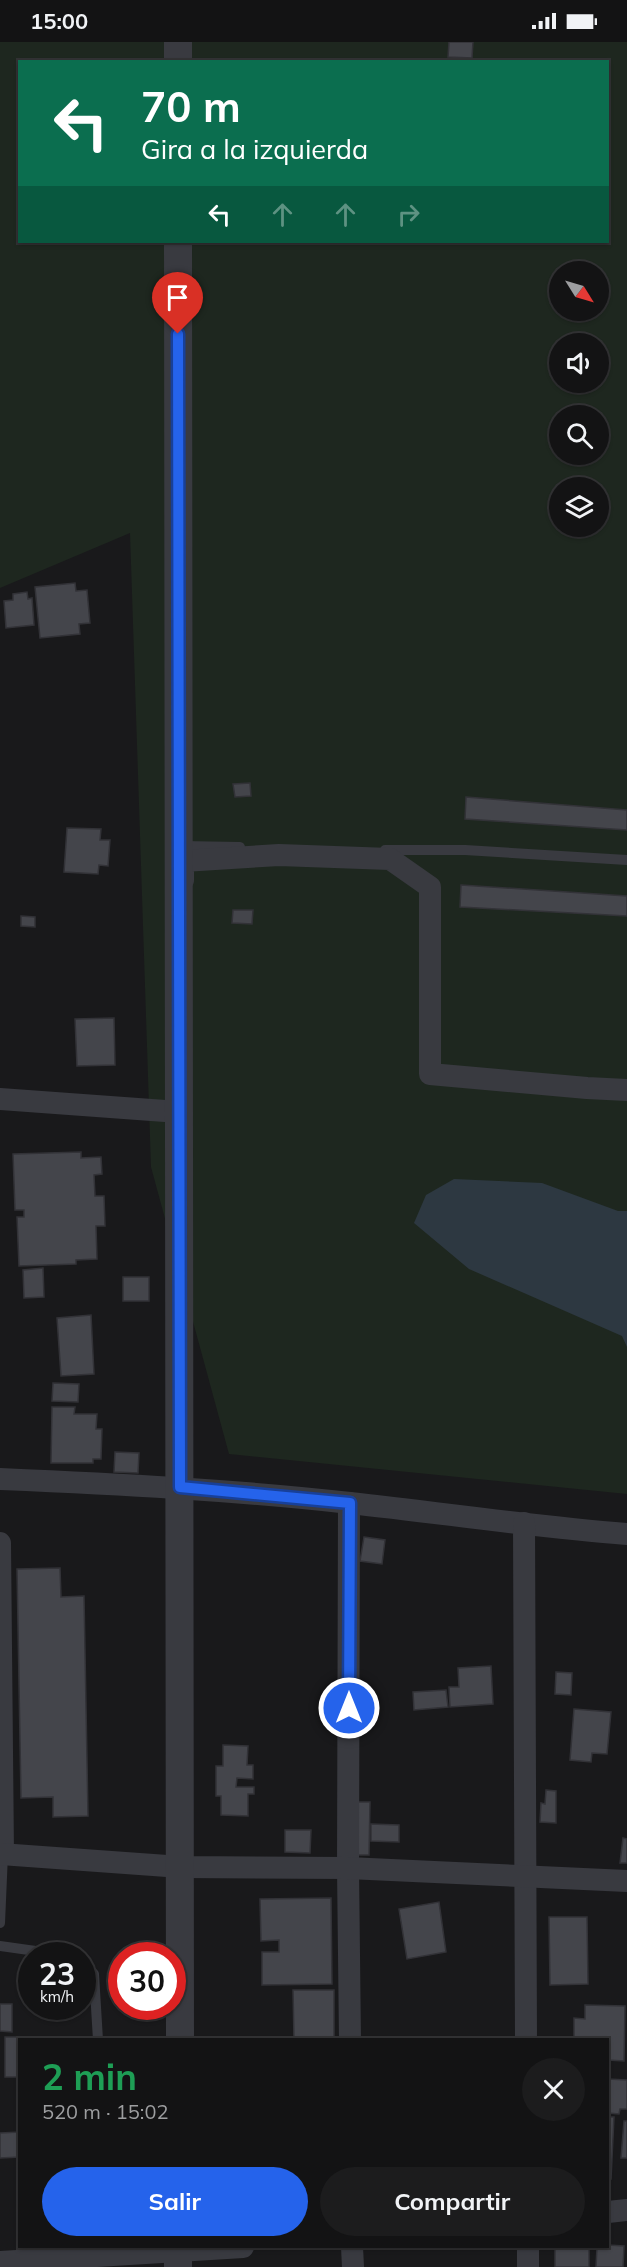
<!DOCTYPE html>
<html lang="es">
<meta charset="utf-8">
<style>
body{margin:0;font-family:Mulish,sans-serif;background:#1c1c1d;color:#f1f3f6;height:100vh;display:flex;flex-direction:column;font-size:22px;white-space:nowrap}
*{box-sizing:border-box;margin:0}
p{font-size:20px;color:#9d9ea0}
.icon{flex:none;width:33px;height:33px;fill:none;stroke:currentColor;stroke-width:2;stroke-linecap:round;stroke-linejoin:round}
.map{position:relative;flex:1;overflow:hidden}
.side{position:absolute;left:18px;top:1996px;width:591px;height:210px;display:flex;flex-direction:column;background:#131314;border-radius:0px;box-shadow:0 2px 4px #0004,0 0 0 2px #323234}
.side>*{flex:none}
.top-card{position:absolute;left:18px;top:18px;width:591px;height:183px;border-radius:0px;box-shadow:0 2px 4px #0004,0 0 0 2px #323234;background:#0b6e4f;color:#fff;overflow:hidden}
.needle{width:39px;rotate:127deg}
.fabs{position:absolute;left:549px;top:219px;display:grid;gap:12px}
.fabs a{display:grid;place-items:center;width:60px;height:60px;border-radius:50%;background:#131314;box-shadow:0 2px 4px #0004,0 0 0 2px #323234;font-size:30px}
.speed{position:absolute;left:18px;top:1900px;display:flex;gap:12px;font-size:30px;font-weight:700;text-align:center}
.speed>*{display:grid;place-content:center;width:78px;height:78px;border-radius:50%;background:#131314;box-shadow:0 2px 4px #0004,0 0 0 2px #323234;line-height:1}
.speed small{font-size:15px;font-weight:400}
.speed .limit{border:9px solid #d22;background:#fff;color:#111}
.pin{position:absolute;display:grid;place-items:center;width:51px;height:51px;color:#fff;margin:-62px -26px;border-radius:50% 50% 50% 0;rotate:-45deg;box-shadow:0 0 6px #0007}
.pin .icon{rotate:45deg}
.me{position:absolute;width:66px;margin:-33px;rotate:0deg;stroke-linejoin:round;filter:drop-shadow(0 0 4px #0008)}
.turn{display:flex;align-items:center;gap:21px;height:126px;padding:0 24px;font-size:27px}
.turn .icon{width:78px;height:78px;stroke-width:2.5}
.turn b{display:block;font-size:42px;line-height:51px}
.lanes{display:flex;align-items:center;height:57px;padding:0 24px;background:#0003;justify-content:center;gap:30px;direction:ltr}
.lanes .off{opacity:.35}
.round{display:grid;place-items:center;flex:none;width:63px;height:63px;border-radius:32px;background:#1c1c1d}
.overview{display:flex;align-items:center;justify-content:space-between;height:102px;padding:0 24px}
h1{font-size:36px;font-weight:700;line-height:45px;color:#1e9e55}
.primary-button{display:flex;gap:12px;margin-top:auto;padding:12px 24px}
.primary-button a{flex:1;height:69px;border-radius:36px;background:#2563eb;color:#fff;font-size:24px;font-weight:700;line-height:69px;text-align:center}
.primary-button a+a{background:#1c1c1d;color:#f1f3f6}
.status{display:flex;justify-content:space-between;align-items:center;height:42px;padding:0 30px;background:#131314;direction:ltr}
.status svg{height:16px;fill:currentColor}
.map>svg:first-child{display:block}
</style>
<div class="status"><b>15:00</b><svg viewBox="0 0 49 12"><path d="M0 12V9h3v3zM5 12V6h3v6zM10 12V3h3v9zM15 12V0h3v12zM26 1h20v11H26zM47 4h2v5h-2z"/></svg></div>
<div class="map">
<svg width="627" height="2225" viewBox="0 0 627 2225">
<rect width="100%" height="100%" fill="#19191b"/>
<path fill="#1e271f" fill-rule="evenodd" d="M0 0H627V1452L229 1412 151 1125 130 491 0 546ZM20 20H608V200H20ZM560 230H598V268H560ZM560 302H598V340H560ZM560 374H598V412H560ZM560 446H598V484H560Z"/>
<polygon fill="#2d3841" points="454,1137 542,1141 618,1169 627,1169 627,1305 622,1294 469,1227 414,1181 426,1153"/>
<g fill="#44454b" stroke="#323237" stroke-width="1.5">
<polygon points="449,0 473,0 472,16 448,15"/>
<polygon points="75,541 76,549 87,548 90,581 79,582 80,592 40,596 35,545"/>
<polygon points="27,550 28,557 32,556 34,583 6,586 4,559 13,558 13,552"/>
<polygon points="250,741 251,754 235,755 233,742"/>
<polygon points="466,755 627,768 627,788 465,777"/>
<polygon points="67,786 101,787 100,798 110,798 108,824 99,823 98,832 64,830"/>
<polygon points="461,843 627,854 627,874 460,865"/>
<polygon points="233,868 253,868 252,882 232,881"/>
<polygon points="21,874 35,875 35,885 21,884"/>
<polygon points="114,976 115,1023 77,1024 75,977"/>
<polygon points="81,1110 81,1116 101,1115 102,1132 94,1133 95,1154 104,1154 105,1184 96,1184 97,1217 76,1218 76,1222 19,1224 17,1175 24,1175 24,1168 15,1168 13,1112"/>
<polygon points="43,1226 44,1255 24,1256 23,1228"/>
<rect x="123" y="1235" width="26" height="24"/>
<polygon points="91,1273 94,1332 61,1334 57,1276"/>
<polygon points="53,1341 79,1342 78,1360 52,1359"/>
<polygon points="52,1365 75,1365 74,1372 97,1372 96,1387 102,1387 101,1417 93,1417 93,1421 51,1421"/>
<polygon points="115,1410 139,1411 138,1431 114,1430"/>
<polygon points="364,1495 385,1498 382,1522 360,1519"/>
<polygon points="60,1526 61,1555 84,1554 88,1774 53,1775 53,1755 21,1756 17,1527"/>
<polygon points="491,1624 493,1662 450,1665 449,1645 459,1645 458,1626"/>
<polygon points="556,1630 572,1631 571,1653 555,1652"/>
<polygon points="446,1648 448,1665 414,1668 413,1650"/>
<polygon points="574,1667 611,1670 607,1712 592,1711 591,1720 570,1718"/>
<polygon points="223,1703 248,1704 247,1723 253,1723 253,1737 237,1736 236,1745 254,1745 254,1752 248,1752 248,1774 221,1773 221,1754 216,1754 216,1724 223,1724"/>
<polygon points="546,1748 556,1749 556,1781 540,1780 541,1761 545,1762"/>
<polygon points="350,1760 370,1760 369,1813 350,1813"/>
<polygon points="371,1782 399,1783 399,1800 371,1799"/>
<polygon points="285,1788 311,1788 310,1811 285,1810"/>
<polygon points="623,1796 627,1797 627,1821 620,1821"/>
<polygon points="331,1856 332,1942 262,1943 262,1910 279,1910 279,1898 261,1899 260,1857"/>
<polygon points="439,1860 446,1910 407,1917 399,1867"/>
<polygon points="549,1875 587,1875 588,1942 550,1943"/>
<polygon points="293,1948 334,1948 334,1998 294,1998"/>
<polygon points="0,1962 12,1962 12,1990 0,1989"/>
<polygon points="585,1963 625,1964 624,2019 608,2018 608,1998 574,1998 574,1976 585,1977"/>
<polygon points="5,1995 35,1995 35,1998 20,1998 20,2035 5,2035"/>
<polygon points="608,2037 627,2038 627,2067 620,2067 619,2072 608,2071"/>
<polygon points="18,2041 20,2041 20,2088 17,2088"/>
<polygon points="608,2075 614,2075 611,2137 608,2137"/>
<polygon points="624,2079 627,2079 627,2116 621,2116"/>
<polygon points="20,2090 20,2115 0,2116 0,2091"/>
<polygon points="608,2203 624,2204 623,2225 596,2225 597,2205"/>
<rect x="555" y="2205" width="34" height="20"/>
</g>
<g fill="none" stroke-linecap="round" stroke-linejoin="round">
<g stroke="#393a40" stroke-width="10">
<polyline points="181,804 240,805"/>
<polyline points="385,808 465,808 627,818"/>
<polyline points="0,1881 3,1812"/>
<polyline points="0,1904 71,1914"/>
<polyline points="82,1920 94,1932 98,1998"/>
</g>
<g stroke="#393a40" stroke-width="22">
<polyline points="183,838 183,819 279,813 390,817 430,845 430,1032 587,1046 627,1048"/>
<polyline points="0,1057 179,1070"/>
<path d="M0 1437C117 1442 234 1448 350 1461 443 1471 534 1485 627 1492"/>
<polyline points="349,1461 348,1826 350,1998"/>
<polyline points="524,1481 526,1998"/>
<polyline points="0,1501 3,1812"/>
<polyline points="0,1812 181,1825 348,1826 627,1839"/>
<polyline points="608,2170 627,2168"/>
<polyline points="352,2205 353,2225"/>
<polyline points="528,2205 528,2225"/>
<polyline points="0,2220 243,2205"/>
</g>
<g stroke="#393a40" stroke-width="28">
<polyline points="178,20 178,0"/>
<polyline points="178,200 180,1998"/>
<polyline points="178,2205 178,2225"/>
</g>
</g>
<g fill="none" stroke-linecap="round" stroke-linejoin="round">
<defs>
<polyline id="route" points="178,292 180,1445 350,1461 349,1666"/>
</defs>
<use href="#route" stroke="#184099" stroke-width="15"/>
<use href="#route" stroke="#2563eb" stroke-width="10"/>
</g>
</svg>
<div class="fabs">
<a><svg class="needle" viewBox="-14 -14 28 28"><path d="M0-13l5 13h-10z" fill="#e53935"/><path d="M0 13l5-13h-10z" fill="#9d9ea0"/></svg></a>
<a><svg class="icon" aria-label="sound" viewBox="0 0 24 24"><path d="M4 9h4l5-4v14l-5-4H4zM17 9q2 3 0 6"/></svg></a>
<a><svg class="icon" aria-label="search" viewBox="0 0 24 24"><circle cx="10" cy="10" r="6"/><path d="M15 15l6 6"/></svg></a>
<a><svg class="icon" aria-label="layers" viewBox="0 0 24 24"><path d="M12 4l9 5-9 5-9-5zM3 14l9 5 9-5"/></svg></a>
</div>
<div class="speed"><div>23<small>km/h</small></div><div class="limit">30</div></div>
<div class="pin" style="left:178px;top:292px;background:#d93025"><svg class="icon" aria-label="arrive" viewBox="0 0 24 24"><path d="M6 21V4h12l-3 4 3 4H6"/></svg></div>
<svg class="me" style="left:349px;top:1666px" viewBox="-20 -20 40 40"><circle r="17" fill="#2563eb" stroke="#fff" stroke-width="3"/><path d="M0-11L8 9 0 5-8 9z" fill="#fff"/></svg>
<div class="top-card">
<div class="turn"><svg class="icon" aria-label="left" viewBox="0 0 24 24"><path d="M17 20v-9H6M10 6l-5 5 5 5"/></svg><div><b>70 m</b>Gira a la izquierda</div></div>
<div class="lanes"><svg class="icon" aria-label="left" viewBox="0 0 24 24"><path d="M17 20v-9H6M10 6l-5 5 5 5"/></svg><svg class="icon off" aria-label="ahead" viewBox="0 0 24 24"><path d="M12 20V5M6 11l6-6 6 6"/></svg><svg class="icon off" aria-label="ahead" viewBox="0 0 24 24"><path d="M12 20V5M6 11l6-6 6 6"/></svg><svg class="icon off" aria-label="right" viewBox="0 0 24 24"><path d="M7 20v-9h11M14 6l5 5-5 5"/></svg></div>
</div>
<section class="side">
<div class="overview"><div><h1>2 min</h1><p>520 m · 15:02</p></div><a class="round"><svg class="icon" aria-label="close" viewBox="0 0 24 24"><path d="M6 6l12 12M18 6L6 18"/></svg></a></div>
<div class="primary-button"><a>Salir</a><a>Compartir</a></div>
</section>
</div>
